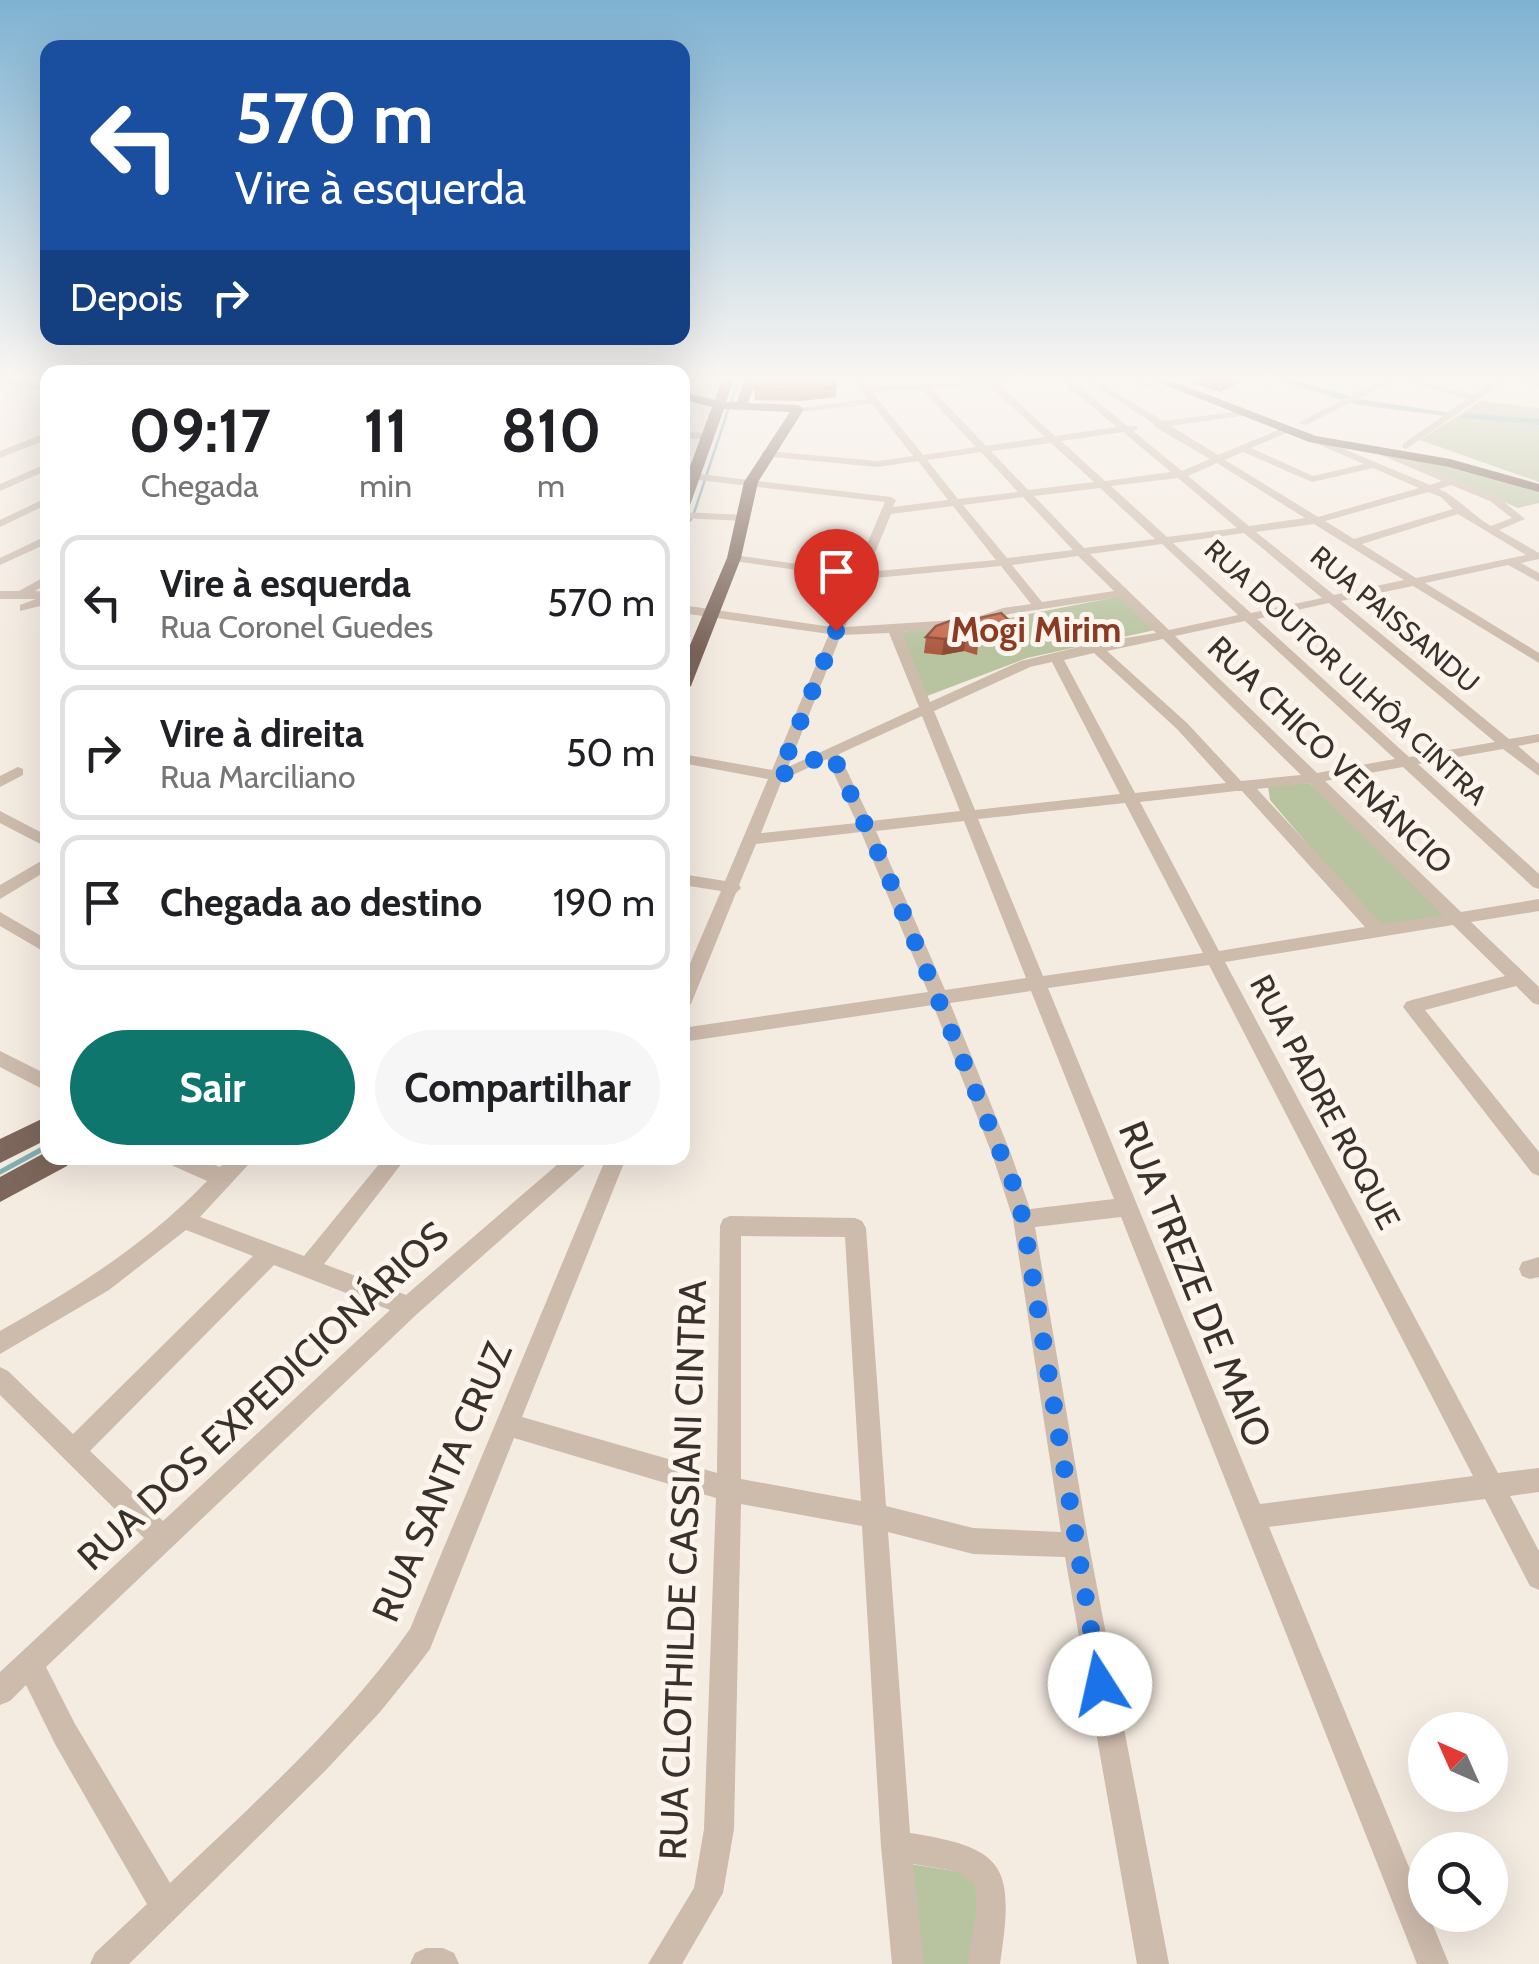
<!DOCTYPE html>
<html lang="pt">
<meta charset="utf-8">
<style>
body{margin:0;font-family:Cabin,sans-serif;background:#f6f6f6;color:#202124;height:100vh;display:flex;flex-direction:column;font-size:38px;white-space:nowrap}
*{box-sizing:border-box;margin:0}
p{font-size:32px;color:#757577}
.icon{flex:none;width:55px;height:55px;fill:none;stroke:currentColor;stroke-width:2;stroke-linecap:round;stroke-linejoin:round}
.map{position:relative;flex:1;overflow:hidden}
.side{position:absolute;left:40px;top:365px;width:650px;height:800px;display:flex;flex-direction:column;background:#fff;border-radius:20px;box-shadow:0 10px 40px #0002}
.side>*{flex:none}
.guide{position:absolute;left:40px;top:40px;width:650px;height:305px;border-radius:20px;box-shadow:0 10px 40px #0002;background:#1a4fa0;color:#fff;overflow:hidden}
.needle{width:65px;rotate:315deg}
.tools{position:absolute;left:1408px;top:1712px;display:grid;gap:20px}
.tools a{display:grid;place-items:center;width:100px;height:100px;border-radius:50%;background:#fff;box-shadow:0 10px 40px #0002;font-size:50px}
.pin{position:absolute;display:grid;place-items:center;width:85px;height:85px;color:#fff;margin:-102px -42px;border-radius:50% 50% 50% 0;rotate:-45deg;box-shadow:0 0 10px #0007}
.pin .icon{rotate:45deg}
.me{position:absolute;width:110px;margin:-55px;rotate:350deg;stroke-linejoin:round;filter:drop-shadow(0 0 8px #0008)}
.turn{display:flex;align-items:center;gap:35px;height:210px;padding:0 30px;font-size:45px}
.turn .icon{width:130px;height:130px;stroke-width:2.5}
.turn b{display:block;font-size:70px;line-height:85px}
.then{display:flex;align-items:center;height:95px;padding:0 30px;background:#0003;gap:20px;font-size:38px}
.eta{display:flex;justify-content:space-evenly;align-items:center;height:170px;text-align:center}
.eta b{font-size:60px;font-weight:800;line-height:70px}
.cta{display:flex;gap:20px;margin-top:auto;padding:20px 30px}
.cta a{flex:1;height:115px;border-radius:60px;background:#0f766e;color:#fff;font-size:40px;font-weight:800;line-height:115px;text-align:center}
.cta a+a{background:#f6f6f6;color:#202124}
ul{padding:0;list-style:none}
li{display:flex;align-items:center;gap:30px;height:135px;margin:0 20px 15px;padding:0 10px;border:5px solid #e0e0e0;border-radius:20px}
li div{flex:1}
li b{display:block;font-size:38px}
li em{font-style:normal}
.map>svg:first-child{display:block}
</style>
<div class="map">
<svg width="1539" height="1964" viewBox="0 0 1539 1964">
<rect width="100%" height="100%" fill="#f4ebe1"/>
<g fill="#b8c4a0">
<polygon points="1481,401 1539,408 1539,482 1420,440"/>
<polygon points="1401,457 1443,464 1539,490 1539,503 1518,508"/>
<polygon points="1122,596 1155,630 1027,658 927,696 901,632 988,622"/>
<polygon points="1309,783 1453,916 1380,929 1270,800 1268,786"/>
<polygon points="910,1864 973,1874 984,1910 977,1964 919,1964"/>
</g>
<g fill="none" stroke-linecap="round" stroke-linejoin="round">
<polyline stroke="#7fb0b2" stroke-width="2.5" points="682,532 693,516 739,377"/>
<polyline stroke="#7fb0b2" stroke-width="5" points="0,1172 48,1146"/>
<g fill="#7fb0b2" fill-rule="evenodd">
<polygon points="1267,377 1283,377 1359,399 1451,413 1446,416 1358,405"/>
<polygon points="1465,413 1539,419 1539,425 1461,418 1460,416"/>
</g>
<g fill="#cdbbac" fill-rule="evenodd">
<path d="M851 377H860L868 387 917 384 911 377H920L926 383 983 380 981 377H1068L1127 426H1136L1138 428 1133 431 1182 471 1210 459 1155 427 1154 424 1081 377H1091L1163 421 1250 410 1252 412 1247 415 1171 426 1218 455 1288 426 1293 429 1291 431 1251 448 1313 476 1364 464 1310 441V437L1313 436 1430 485 1442 481 1374 452 1383 450 1498 497 1525 519 1499 530 1539 553V559L1521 563 1539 573V582L1508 565 1425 583 1539 653V663L1413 586 1341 601 1509 739 1539 734V742L1518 746 1539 764V776L1503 749 1418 764 1539 874V889L1533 887 1403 767 1325 781 1461 912 1539 899V911L1471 922 1539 987V1005L1533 1003 1516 986 1425 1010 1539 1152V1176L1532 1173 1403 1007 1406 1002 1412 1000 1505 976 1453 925 1225 962 1498 1473 1539 1468V1492L1510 1496 1539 1551V1590L1530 1586 1485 1499 1269 1527 1425 1906V1915H1429L1449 1964H1417L1121 1217 1035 1227 1089 1545 1169 1964H1137L1065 1557 973 1554 888 1532 910 1833C1009 1848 1014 1869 1000 1964H968L977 1904 974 1883 954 1871 913 1864 924 1964H892L881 1846 862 1526 741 1504 734 1829 723 1893 682 1964H648L694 1888 704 1829 716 1498 514 1438 430 1649 418 1665 380 1712 325 1771 129 1964H90L95 1953 147 1904 55 1744 26 1685 10 1701 0 1705V1672L144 1538 0 1395V1367L8 1371 73 1434 253 1256 186 1230 109 1290 0 1354V1331C76 1288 147 1244 207 1181L169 1164 166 1158H196L220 1167 229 1158H252L249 1164 200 1217 304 1256 384 1158H406L324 1264 406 1295 565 1158H589L586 1164 417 1314 46 1667 75 1724 170 1883C253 1804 343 1724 410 1629L606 1158H626L522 1417 717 1473 720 1226 723 1219 730 1216 855 1218 862 1221 866 1228 886 1506 973 1528 1061 1532 1013 1219 992 1154 933 1005 682 1042V1028L928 992 861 832 756 844 739 885 741 888 736 893 691 1004 682 1011V982L721 891 682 885V874L725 881 768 779 682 763V754L772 770 829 634 682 613V605L832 627 853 578 734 561 728 558 734 555 855 572 885 502 682 478V472L891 497 896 500 893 507 948 500 918 461 878 467 762 456V452L766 451 878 461 913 456 872 404 798 412 793 409 868 399ZM1060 380 1117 427 1055 436 998 384ZM988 385 1045 437 986 446 931 388ZM921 389 976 447 923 455 872 392ZM1123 432 1171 472 1105 481 1061 441ZM1051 443 1094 482 1028 490 991 451ZM981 452 1018 492 958 499 927 460ZM1243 452 1312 482 1373 468 1419 488 1318 517 1225 460ZM1217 463 1305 518 1249 526 1188 476ZM1178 478 1237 528 1167 537 1111 486ZM1451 485 1490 501 1512 518 1491 526C1472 515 1456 496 1439 489ZM1100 488 1155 539 1084 548 1034 496ZM1428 492 1441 497 1453 509 1354 539 1325 521ZM1023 497 1073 550 1007 558 963 505ZM953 506 996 560 867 572 891 514ZM1458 514 1526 555 1416 578 1362 544ZM1314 524 1404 580 1334 595 1256 532ZM1244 533 1322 598 1251 613 1173 543ZM1162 544 1238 615 1169 630 1090 554ZM1078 556 1114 591 1042 602 1012 565ZM1001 566 1031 604 1003 608 971 619 845 627 864 579ZM1120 597 1156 633 1095 643 1021 661 930 702 902 632 973 627 1009 614ZM1329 603 1495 742 1409 757 1257 619ZM1245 621 1395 759 1317 773 1175 636ZM889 633 919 707 788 767 841 635ZM1163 639 1301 775 1241 781 1187 723 1107 651ZM1094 653 1177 729 1226 783 1135 793 1064 660ZM1052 662 1120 794 975 810 934 711 1030 667ZM922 716 960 811 871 821 839 754ZM827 759 857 823 761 833 782 780ZM1309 783 1443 915 1382 924 1257 789ZM1236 791H1242L1365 927 1219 951 1140 802ZM1125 803 1203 953 1043 976 978 819ZM964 821 1026 978 945 990 876 831ZM1209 965 1473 1476 1260 1504 1048 988ZM1031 991 1114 1199 1030 1209 1011 1154 950 1003ZM741 1236 845 1237 861 1501 741 1479ZM274 1265 390 1310 163 1521 90 1451Z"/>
<polygon points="1117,377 1131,377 1154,385 1150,388"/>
<polygon points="1387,377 1409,377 1473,395 1495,380 1491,377 1539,381 1539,387 1505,381 1406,449 1403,448 1403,444 1467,399 1397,379 1306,425 1298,423"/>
<polygon points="0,378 48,385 48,391 0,384"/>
<polygon points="48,432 48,439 0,458 0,451"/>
<polygon points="682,432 708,433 713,436 708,439 682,438"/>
<polygon points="48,463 48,470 0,491 0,484"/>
<polygon points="48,497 48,504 0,527 0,520"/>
<polygon points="682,512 744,515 749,518 744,521 682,518"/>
<polygon points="48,535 48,543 0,565 0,558"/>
<polygon points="48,575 48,583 35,591 48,592 44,605 20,611 20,605 36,599 0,599 0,591 19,591"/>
<polygon points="18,767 23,769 23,775 0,787 0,776"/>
<polygon points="0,811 48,836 48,848 0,823"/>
<polygon points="48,857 48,870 0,899 0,885"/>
<polygon points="0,912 48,940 48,954 0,926"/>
<polygon points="0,1051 48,1075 48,1092 0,1067"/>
<polygon points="1539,1257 1539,1277 1530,1279 1522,1276 1519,1269 1522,1262"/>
<polygon points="426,1948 443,1948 454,1953 459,1964 410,1964 415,1953"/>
</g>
<g fill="#7d675c" fill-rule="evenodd">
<polygon points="723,377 735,377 726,402 737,402 745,377 757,377 748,403 798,405 804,409 758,482 741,558 691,686 682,691 682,664 727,558 744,482 790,412 724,409 689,508 682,512 682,488 712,407 682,399 682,392 715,400"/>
<polygon points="1145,377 1162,377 1316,436 1450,459 1539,484 1539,492 1449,467 1309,442"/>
<polygon points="48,1116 48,1139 0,1163 0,1139"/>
<polygon points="48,1151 48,1158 71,1158 67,1166 0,1202 0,1177"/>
</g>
</g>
<g fill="#ac5a40">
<polygon points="760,377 836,397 799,401 755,400 754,388"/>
<polygon points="1194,377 1241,377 1240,382 1220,392 1192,383"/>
<polygon points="1013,624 1010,640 978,646 977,655 964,651 942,655 924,653 926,637"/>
</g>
<g fill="#8c4a34">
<polygon points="1226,377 1241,377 1240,382 1220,392"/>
<polygon points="836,386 836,397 799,401 799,390"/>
<polygon points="1013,624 1010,640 978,646 980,639 977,631"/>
<polygon points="966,635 964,651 942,655 944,639"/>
</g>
<g fill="#c8694b" stroke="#8c4a34" stroke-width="2.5">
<polygon points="760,377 830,377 836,386 799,390 754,388"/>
<polygon points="1001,613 1013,624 977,631 980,639 966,635 944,639 926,637 936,626 958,618 967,621"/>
</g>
<linearGradient id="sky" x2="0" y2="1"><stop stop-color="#7eb2d2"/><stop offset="0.58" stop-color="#faf6f2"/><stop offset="1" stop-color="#faf6f2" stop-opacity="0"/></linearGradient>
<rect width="1539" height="652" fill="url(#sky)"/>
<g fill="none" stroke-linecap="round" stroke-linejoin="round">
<polyline stroke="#1a73e8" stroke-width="18" stroke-dasharray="0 32.4" points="836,631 779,776 831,752 882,861 1014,1186 1023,1219 1100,1684"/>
</g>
<g text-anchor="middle" stroke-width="10" stroke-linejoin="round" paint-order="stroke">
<g font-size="28" fill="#3b302b" stroke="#fbf5ee">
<text transform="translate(1395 619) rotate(40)" y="10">RUA PAISSANDU</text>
<text transform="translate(1346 672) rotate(43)" y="10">RUA DOUTOR ULHÔA CINTRA</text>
</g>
<g font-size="32" fill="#3b302b" stroke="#fbf5ee">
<text transform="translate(1330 755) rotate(44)" y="11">RUA CHICO VENÂNCIO</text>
<text transform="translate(1325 1102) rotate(62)" y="11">RUA PADRE ROQUE</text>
</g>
<g font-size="35" font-weight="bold" fill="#8c3b22" stroke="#fbf5ee">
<text x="1036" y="642">Mogi Mirim</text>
</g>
<g font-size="38" fill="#3b302b" stroke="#fbf5ee">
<text transform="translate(1195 1284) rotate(68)" y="13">RUA TREZE DE MAIO</text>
<text transform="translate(263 1396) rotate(-43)" y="13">RUA DOS EXPEDICIONÁRIOS</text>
<text transform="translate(442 1482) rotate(-67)" y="13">RUA SANTA CRUZ</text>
<text transform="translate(683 1570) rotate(-88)" y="13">RUA CLOTHILDE CASSIANI CINTRA</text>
</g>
</g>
</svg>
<div class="tools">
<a><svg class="needle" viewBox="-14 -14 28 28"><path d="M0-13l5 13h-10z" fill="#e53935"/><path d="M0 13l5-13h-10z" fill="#757577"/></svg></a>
<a><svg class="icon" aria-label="search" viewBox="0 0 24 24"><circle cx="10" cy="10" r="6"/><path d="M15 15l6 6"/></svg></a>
</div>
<div class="pin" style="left:836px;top:631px;background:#d93025"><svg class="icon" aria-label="arrive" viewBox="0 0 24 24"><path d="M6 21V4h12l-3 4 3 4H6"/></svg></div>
<svg class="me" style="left:1100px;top:1684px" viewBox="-20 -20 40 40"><circle r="19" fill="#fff"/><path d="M0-13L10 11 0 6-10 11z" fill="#1a73e8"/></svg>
<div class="guide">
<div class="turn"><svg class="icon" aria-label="left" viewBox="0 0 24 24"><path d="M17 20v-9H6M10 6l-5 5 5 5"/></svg><div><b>570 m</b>Vire à esquerda</div></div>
<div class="then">Depois<svg class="icon" aria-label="right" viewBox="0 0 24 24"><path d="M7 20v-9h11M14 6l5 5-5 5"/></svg></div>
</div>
<section class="side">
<div class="eta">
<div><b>09:17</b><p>Chegada</p></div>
<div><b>11</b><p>min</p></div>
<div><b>810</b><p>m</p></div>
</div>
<ul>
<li><svg class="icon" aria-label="left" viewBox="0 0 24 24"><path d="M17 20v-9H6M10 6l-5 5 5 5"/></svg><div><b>Vire à esquerda</b><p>Rua Coronel Guedes</p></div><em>570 m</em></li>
<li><svg class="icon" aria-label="right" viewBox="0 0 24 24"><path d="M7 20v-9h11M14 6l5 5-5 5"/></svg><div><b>Vire à direita</b><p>Rua Marciliano</p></div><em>50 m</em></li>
<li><svg class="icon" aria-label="arrive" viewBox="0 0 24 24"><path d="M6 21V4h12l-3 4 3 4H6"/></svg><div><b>Chegada ao destino</b></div><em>190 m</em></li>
</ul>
<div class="cta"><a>Sair</a><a>Compartilhar</a></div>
</section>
</div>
